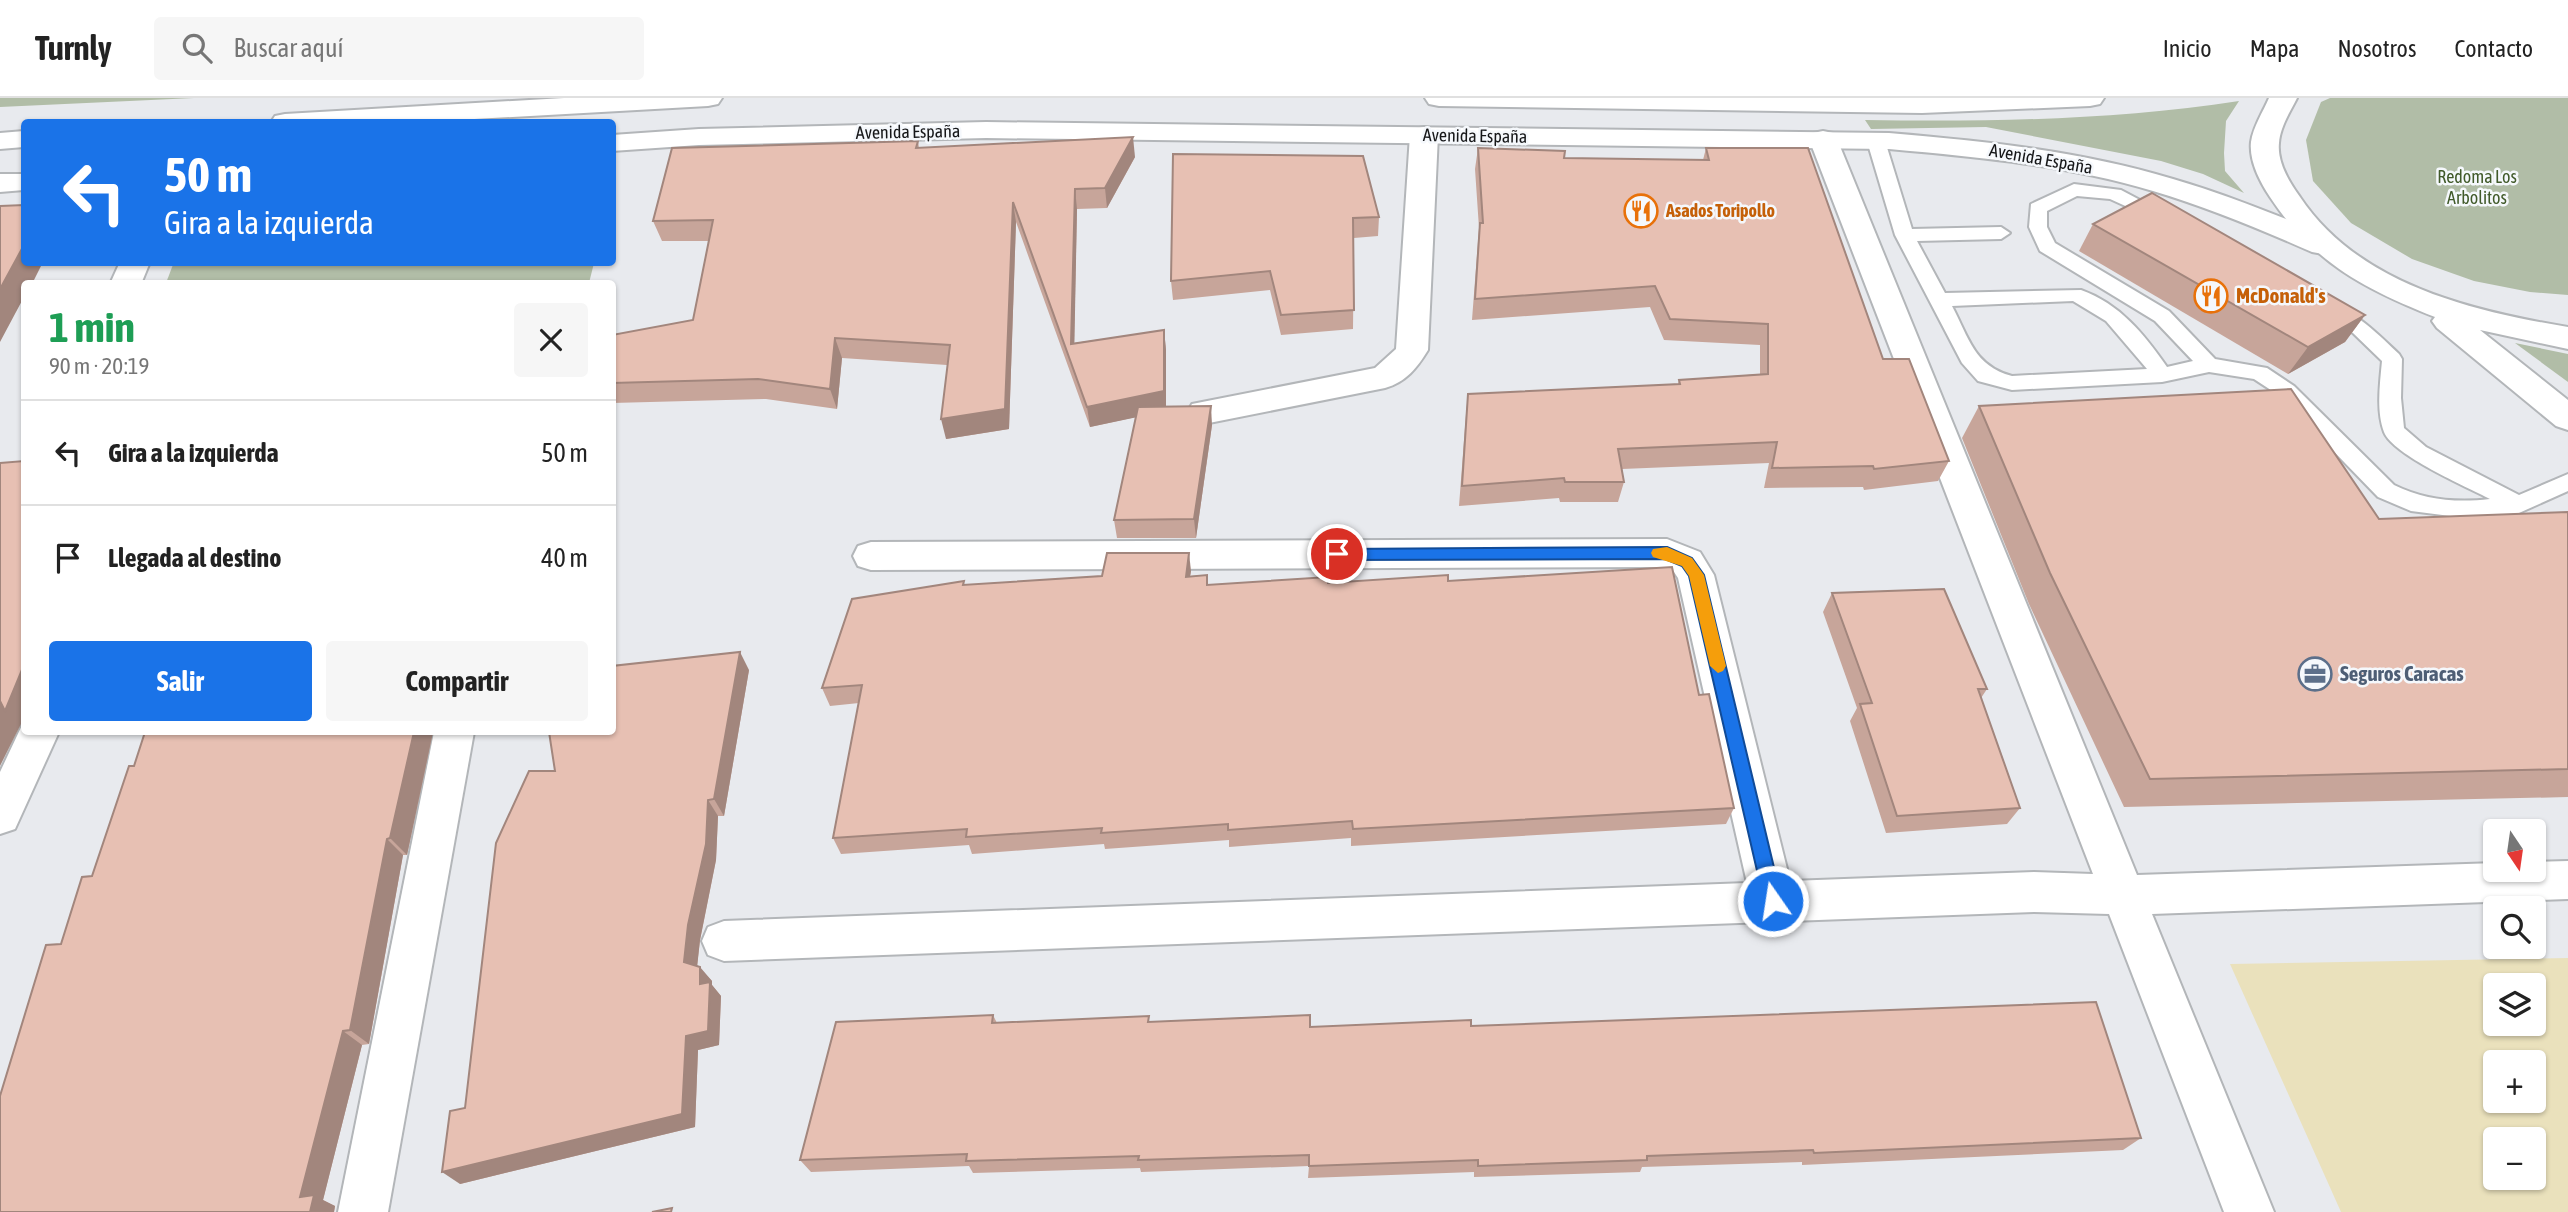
<!DOCTYPE html>
<html lang="es">
<meta charset="utf-8">
<style>
body{margin:0;font-family:"Asap Condensed",sans-serif;background:#f6f6f6;color:#222;height:100vh;display:flex;flex-direction:column;font-size:26px;white-space:nowrap}
*{box-sizing:border-box;margin:0}
p{font-size:23px;color:#767676}
.icon{flex:none;width:38px;height:38px;fill:none;stroke:currentColor;stroke-width:2;stroke-linecap:round;stroke-linejoin:round}
.map{position:relative;flex:1;overflow:hidden}
.details{position:absolute;left:21px;top:182px;width:595px;height:455px;display:flex;flex-direction:column;background:#fff;border-radius:7px;box-shadow:0 2px 5px #0004}
.details>*{flex:none}
.banner{position:absolute;left:21px;top:21px;width:595px;height:147px;border-radius:7px;box-shadow:0 2px 5px #0004;background:#1a73e8;color:#fff;overflow:hidden}
.needle{width:46px;rotate:167deg}
.tools{position:absolute;left:2483px;top:721px;display:grid;gap:14px}
.tools a{display:grid;place-items:center;width:63px;height:63px;border-radius:7px;background:#fff;box-shadow:0 2px 5px #0004;font-size:35px}
.pin{position:absolute;display:grid;place-items:center;width:60px;height:60px;color:#fff;margin:-30px;border:4px solid #fff;border-radius:50%;box-shadow:0 2px 7px #0007}
.me{position:absolute;width:77px;margin:-38px;rotate:347deg;stroke-linejoin:round;filter:drop-shadow(0 0 5px #0008)}
.turn{display:flex;align-items:center;gap:24px;height:147px;padding:0 28px;font-size:32px}
.turn .icon{width:91px;height:91px;stroke-width:2.5}
.turn b{display:block;font-size:49px;line-height:60px}
.round{display:grid;place-items:center;flex:none;width:74px;height:74px;border-radius:7px;background:#f6f6f6}
.overview{display:flex;align-items:center;justify-content:space-between;height:119px;padding:0 28px}
h1{font-size:42px;font-weight:700;line-height:52px;color:#1e9e55}
.cta{display:flex;gap:14px;margin-top:auto;padding:14px 28px}
.cta a{flex:1;height:80px;border-radius:7px;background:#1a73e8;color:#fff;font-size:28px;font-weight:700;line-height:80px;text-align:center}
.cta a+a{background:#f6f6f6;color:#222}
ul{padding:0;list-style:none}
li{display:flex;align-items:center;gap:21px;height:105px;padding:0 28px;border-top:2px solid #e0e0e0}
li div{flex:1}
li b{display:block;font-size:26px}
li em{font-style:normal}
header{display:flex;align-items:center;gap:42px;box-sizing:border-box;height:98px;padding:0 35px;background:#fff;border-bottom:2px solid #e0e0e0}
header strong{font-size:33px}
nav{display:flex;gap:38px;margin-inline-start:auto;font-size:24px}
.search{width:490px;height:63px;background:#f6f6f6;display:flex;align-items:center;gap:18px;box-sizing:border-box;padding:0 24px;border-radius:7px;color:#767676;font-size:26px}
.map>svg:first-child{display:block}
</style>
<header>
<strong>Turnly</strong>
<div class="search"><svg class="icon" aria-label="search" viewBox="0 0 24 24"><circle cx="10" cy="10" r="6"/><path d="M15 15l6 6"/></svg>Buscar aquí</div>
<nav><a>Inicio</a><a>Mapa</a><a>Nosotros</a><a>Contacto</a></nav>
</header>
<div class="map">
<svg width="2568" height="1114" viewBox="0 0 2568 1114">
<rect width="100%" height="100%" fill="#e8eaee"/>
<g fill="#b1bda7">
<polygon points="0,0 194,0 0,9"/>
<polygon points="2330,0 2568,0 2568,197 2530,194 2474,183 2412,161 2351,125 2313,83 2306,42 2321,4"/>
<path d="M2239 3 2226 23 2224 55 2225 73 2244 95 2203 76 2161 63 1986 29 1871 31 1865 22C1990 24 2116 22 2239 3Z"/>
<polygon points="174,164 594,164 594,165 589,185 166,185"/>
<polygon points="2515,245 2568,256 2568,284"/>
</g>
<path fill="#eae1bc" fill-rule="evenodd" d="M2568 860V1114H2341L2230 866ZM2496 887H2534V926H2496ZM2496 964H2534V1003H2496ZM2496 1041H2534V1080H2496Z"/>
<g fill="none" stroke-linecap="round" stroke-linejoin="round">
<defs>
<path id="service" d="M1876 38 1885 43 1912 131 2001 129 2010 135 2001 141 1917 143 1945 195 2081 192C2120 206 2144 236 2167 269L2193 263 2155 223 2040 153 2029 129 2031 106 2074 86 2121 92 2174 120 2165 126 2110 101 2077 98 2047 113V129L2055 145 2169 213 2215 261 2267 270 2294 288 2394 387C2424 402 2456 405 2490 401 2467 389 2393 357 2384 334 2376 313 2380 285 2382 263L2353 235 2320 217 2317 212 2320 207C2345 201 2382 240 2399 256L2402 261 2401 300 2404 330 2426 349 2519 397 2568 376V393L2519 415 2466 420 2411 413 2378 399 2280 298 2254 281 2209 274 2162 284 2012 292 1978 283 1962 265 1895 137 1867 43ZM2073 203 2106 223 2147 271 2012 278C1974 268 1969 240 1952 208Z"/>
<g id="minor">
<path d="M1424 29 1434 31 1438 37 1428 252C1417 270 1406 284 1385 290L1204 326 1192 322 1187 314 1192 306 1375 270 1396 251 1410 37 1414 31Z"/>
<polygon points="1823,33 1833,35 1837,41 2137,777 2496,765 2496,772 2534,772 2534,764 2568,763 2568,801 2152,816 2274,1114 2224,1114 2109,816 2034,814 724,863 708,857 702,843 708,829 724,823 1747,785 1678,480 1674,474 1663,469 871,472 858,468 853,458 858,448 871,444 1667,441 1700,454 1714,477 1790,783 2034,774 2093,776 1809,41 1813,35"/>
<polygon points="120,164 150,164 141,186 110,186"/>
<polygon points="24,623 24,634 59,634 15,731 0,736 0,674"/>
<polygon points="434,634 474,634 388,1114 338,1114"/>
</g>
<g id="tertiary">
<polygon points="564,0 722,0 718,6 708,8 421,24 271,24 275,18 285,16"/>
<polygon points="1425,0 2104,0 2100,6 2090,8 1922,15 1439,8 1429,6"/>
<path d="M986 24 1889 35C1985 43 2081 53 2173 81 2228 97 2281 119 2334 140L2338 147 2334 154 2323 156 2312 154C2260 131 2207 109 2153 93 2067 67 1977 59 1889 51L986 40 699 47 612 53V37L699 31Z"/>
<polygon points="24,33 24,49 0,51 0,35"/>
<polygon points="0,76 24,76 24,92 0,94"/>
</g>
<path id="secondary" d="M2269 0H2297C2290 14 2280 29 2279 45 2277 64 2289 84 2300 99 2358 186 2471 213 2568 229V251L2480 232 2568 302V332L2556 328 2437 230 2432 223 2435 219C2364 191 2313 164 2270 99 2260 84 2249 63 2251 44 2253 29 2263 14 2269 0Z"/>
</defs>
<use href="#service" stroke="#b3b6b9" stroke-width="4"/>
<use href="#minor" stroke="#b3b6b9" stroke-width="4"/>
<use href="#tertiary" stroke="#b3b6b9" stroke-width="4"/>
<use href="#secondary" stroke="#b3b6b9" stroke-width="4"/>
<use href="#service" fill="#fff" fill-rule="evenodd"/>
<use href="#minor" fill="#fff" fill-rule="evenodd"/>
<use href="#tertiary" fill="#fff" fill-rule="evenodd"/>
<use href="#secondary" fill="#fff" fill-rule="evenodd"/>
</g>
<g fill="#c7a59a">
<polygon points="918,43 919,50 1135,59 1107,110 1077,111 1074,245 1164,232 1166,252 1166,309 1212,327 1196,440 1117,440 1114,422 1136,319 1090,329 1016,124 1009,331 946,341 947,267 842,260 837,311 766,301 612,305 612,237 693,222 709,143 662,143 653,123"/>
<polygon points="1478,50 1564,60 1703,62 1706,50 1883,261 1949,363 1938,383 1864,392 1863,389 1764,390 1769,365 1622,371 1624,384 1618,404 1560,404 1559,400 1459,408 1466,316 1468,296 1678,286 1679,282 1760,276 1760,247 1664,242 1650,209 1472,222 1479,130 1475,71"/>
<polygon points="1173,56 1379,119 1378,138 1354,140 1353,231 1281,237 1270,192 1173,202 1171,183"/>
<polygon points="2093,126 2365,217 2345,244 2288,276 2079,153"/>
<polygon points="1979,308 2379,421 2568,414 2568,699 2124,709 2029,506 1962,340"/>
<polygon points="1191,473 1190,478 1207,477 1208,487 1448,483 1699,597 1734,710 1726,726 1351,748 1351,740 1229,749 1229,742 1105,751 1104,746 972,756 969,747 841,756 833,740 859,605 830,608 822,590 965,487"/>
<polygon points="1832,495 1987,591 1981,600 2020,710 2007,726 1886,735 1850,623 1857,610 1823,514"/>
<polygon points="749,572 724,718 718,718 716,762 700,842 697,868 712,883 712,887 721,898 719,947 698,952 695,1029 460,1086 465,1010 555,673"/>
<polygon points="145,634 433,634 407,757 403,757 369,946 362,947 323,1102 335,1108 334,1114 0,1114 61,846 92,778 134,668"/>
<polygon points="993,917 997,925 1150,924 1310,929 1471,928 2141,1040 2123,1052 1802,1067 1802,1064 1642,1069 1640,1074 1474,1079 1474,1074 1308,1080 1309,1068 1141,1074 1140,1070 973,1075 969,1068 811,1074 800,1062"/>
</g>
<g fill="#a2867d">
<polygon points="1133,39 1135,59 1107,110 1105,90"/>
<polygon points="1075,91 1077,111 1074,266 1071,246"/>
<polygon points="1013,104 1016,124 1009,331 946,341 941,321"/>
<polygon points="24,147 24,164 43,164 32,186 24,186 24,199 0,244 0,191"/>
<polygon points="2365,217 2345,244 2288,276 2308,249"/>
<polygon points="1164,232 1166,252 1166,313 1090,329 1087,309"/>
<polygon points="835,240 842,260 837,311 830,291"/>
<polygon points="1211,308 1212,327 1196,440 1194,421"/>
<polygon points="1189,455 1191,473 1187,497 1186,479"/>
<polygon points="740,554 749,572 724,718 714,701"/>
<polygon points="24,567 24,629 21,626 0,668 0,603"/>
<polygon points="414,634 433,634 407,757 390,740"/>
<polygon points="708,702 718,718 716,762 700,842 696,879 684,864 688,827"/>
<polygon points="387,741 403,757 369,946 350,932"/>
<polygon points="700,869 712,883 712,887 721,898 719,947 698,952 695,1029 460,1086 442,1074 686,938 700,886"/>
<polygon points="343,933 362,947 323,1102 335,1108 334,1114 310,1114 300,1099"/>
</g>
<g fill="#e7c0b3" stroke="#a2867d" stroke-width="2">
<polygon points="1133,39 1105,90 1075,91 1071,246 1164,232 1164,293 1087,309 1013,104 1005,311 941,321 950,247 835,240 830,291 758,281 612,285 612,237 693,222 713,122 653,123 672,50 918,43 916,50"/>
<polygon points="1478,50 1565,53 1564,60 1709,62 1706,50 1808,50 1883,261 1909,261 1949,363 1874,371 1873,368 1772,370 1777,344 1618,351 1624,384 1565,384 1564,380 1462,388 1468,296 1680,286 1679,282 1768,276 1768,226 1670,221 1655,188 1475,201 1480,125 1483,125"/>
<polygon points="1173,56 1363,58 1379,119 1353,120 1354,212 1281,217 1270,173 1171,183"/>
<polygon points="2152,95 2365,217 2308,249 2093,126"/>
<polygon points="24,107 24,147 0,191 0,108"/>
<polygon points="2291,291 2379,421 2568,414 2568,671 2150,681 2050,475 1979,308"/>
<polygon points="1211,308 1194,421 1114,422 1138,309"/>
<polygon points="24,363 24,567 5,613 0,603 0,365"/>
<polygon points="1107,455 1189,455 1186,479 1207,477 1207,487 1328,479 1328,485 1448,477 1448,483 1672,469 1699,597 1709,596 1734,710 1353,731 1352,723 1228,732 1228,726 1101,735 1102,730 966,739 967,731 833,740 862,587 822,590 852,501 964,483 963,487 1102,478"/>
<polygon points="1944,491 1987,591 1978,591 2020,710 1897,718 1860,606 1872,605 1832,495"/>
<polygon points="740,554 714,701 708,702 706,746 688,827 684,864 700,869 700,886 710,884 708,933 686,938 682,1016 442,1074 450,1013 465,1010 496,745 529,673 555,673 549,634 612,634 612,568"/>
<polygon points="145,634 414,634 390,740 387,741 350,932 343,933 300,1099 314,1097 310,1114 0,1114 0,998 46,847 61,846 82,779 92,778 129,668 134,668"/>
<polygon points="2096,904 2141,1040 1814,1055 1813,1052 1647,1058 1647,1062 1478,1068 1478,1062 1309,1068 1309,1057 1138,1062 1139,1058 966,1063 967,1056 800,1062 836,924 993,917 992,925 1149,918 1148,924 1310,917 1310,929 1471,922 1471,928"/>
<polygon points="672,1110 671,1114 652,1114"/>
</g>
<polygon fill="#1a73e8" stroke="#114b97" stroke-width="2" points="1667,449 1692,460 1704,477 1782,803 1779,809 1773,811 1766,809 1764,803 1689,478 1682,468 1665,461 1337,462 1330,456 1337,451"/>
<polygon fill="#f59e0b" points="1667,449 1692,460 1704,477 1726,568 1723,573 1718,575 1710,568 1689,478 1682,468 1653,459 1651,455 1653,451"/>
<defs>
<symbol id="restaurant-ring" viewBox="-11 -11 22 22"><circle r="9.5" fill="#f5f8fc" stroke="#e8710a" stroke-width="1.5"/><path d="M-5-6h1v4h1v-4h1v4h1v-4h1v5L-1.5 .5V6h-2V.5L-5-1ZM5-6V6H3V1.5H1.5Q1.5-4 5-6Z" fill="#e8710a"/></symbol>
<symbol id="office-ring" viewBox="-11 -11 22 22"><circle r="9.5" fill="#f5f8fc" stroke="#5c6f8a" stroke-width="1.5"/><path d="M-6-3h4V-5.5h4V-3h4V5H-6ZM-1-4.5V-3h2v-1.5ZM-6 0V1H6V0Z" fill="#5c6f8a"/></symbol>
</defs>
<g fill-rule="evenodd">
<use href="#restaurant-ring" x="1622" y="94" width="38" height="38"/>
<use href="#restaurant-ring" x="2192" y="179" width="38" height="38"/>
<use href="#office-ring" x="2296" y="557" width="38" height="38"/>
</g>
<g text-anchor="middle" stroke-width="5" stroke-linejoin="round" paint-order="stroke">
<g font-size="18" fill="#161719" stroke="#f5f8fc">
<text transform="translate(908 34) rotate(-1)" y="6">Avenida España</text>
<text transform="translate(1475 38) rotate(1)" y="6">Avenida España</text>
<text transform="translate(2041 61) rotate(10)" y="6">Avenida España</text>
</g>
<g font-size="18" fill="#415a2a" stroke="#f5f8fc">
<text x="2477" y="85">Redoma Los<tspan x="2477" dy="21">Arbolitos</tspan></text>
</g>
<g font-size="18" font-weight="bold" fill="#c56008" stroke="#f5f8fc" text-anchor="start">
<text x="1666" y="119">Asados Toripollo</text>
</g>
<g font-size="21" font-weight="bold" fill="#c56008" stroke="#f5f8fc" text-anchor="start">
<text x="2236" y="205">McDonald's</text>
</g>
<g font-size="21" font-weight="bold" fill="#4e5e75" stroke="#f5f8fc" text-anchor="start">
<text x="2340" y="583">Seguros Caracas</text>
</g>
</g>
</svg>
<div class="tools">
<a><svg class="needle" viewBox="-14 -14 28 28"><path d="M0-13l5 13h-10z" fill="#e53935"/><path d="M0 13l5-13h-10z" fill="#767676"/></svg></a>
<a><svg class="icon" aria-label="search" viewBox="0 0 24 24"><circle cx="10" cy="10" r="6"/><path d="M15 15l6 6"/></svg></a>
<a><svg class="icon" aria-label="layers" viewBox="0 0 24 24"><path d="M12 4l9 5-9 5-9-5zM3 14l9 5 9-5"/></svg></a>
<a>+</a>
<a>−</a>
</div>
<div class="pin" style="left:1337px;top:456px;background:#d93025"><svg class="icon" aria-label="arrive" viewBox="0 0 24 24"><path d="M6 21V4h12l-3 4 3 4H6"/></svg></div>
<svg class="me" style="left:1773px;top:803px" viewBox="-20 -20 40 40"><circle r="17" fill="#1a73e8" stroke="#fff" stroke-width="3"/><path d="M0-11L8 9 0 5-8 9z" fill="#fff"/></svg>
<div class="banner">
<div class="turn"><svg class="icon" aria-label="left" viewBox="0 0 24 24"><path d="M17 20v-9H6M10 6l-5 5 5 5"/></svg><div><b>50 m</b>Gira a la izquierda</div></div>
</div>
<section class="details">
<div class="overview"><div><h1>1 min</h1><p>90 m · 20:19</p></div><a class="round"><svg class="icon" aria-label="close" viewBox="0 0 24 24"><path d="M6 6l12 12M18 6L6 18"/></svg></a></div>
<ul>
<li><svg class="icon" aria-label="left" viewBox="0 0 24 24"><path d="M17 20v-9H6M10 6l-5 5 5 5"/></svg><div><b>Gira a la izquierda</b></div><em>50 m</em></li>
<li><svg class="icon" aria-label="arrive" viewBox="0 0 24 24"><path d="M6 21V4h12l-3 4 3 4H6"/></svg><div><b>Llegada al destino</b></div><em>40 m</em></li>
</ul>
<div class="cta"><a>Salir</a><a>Compartir</a></div>
</section>
</div>
